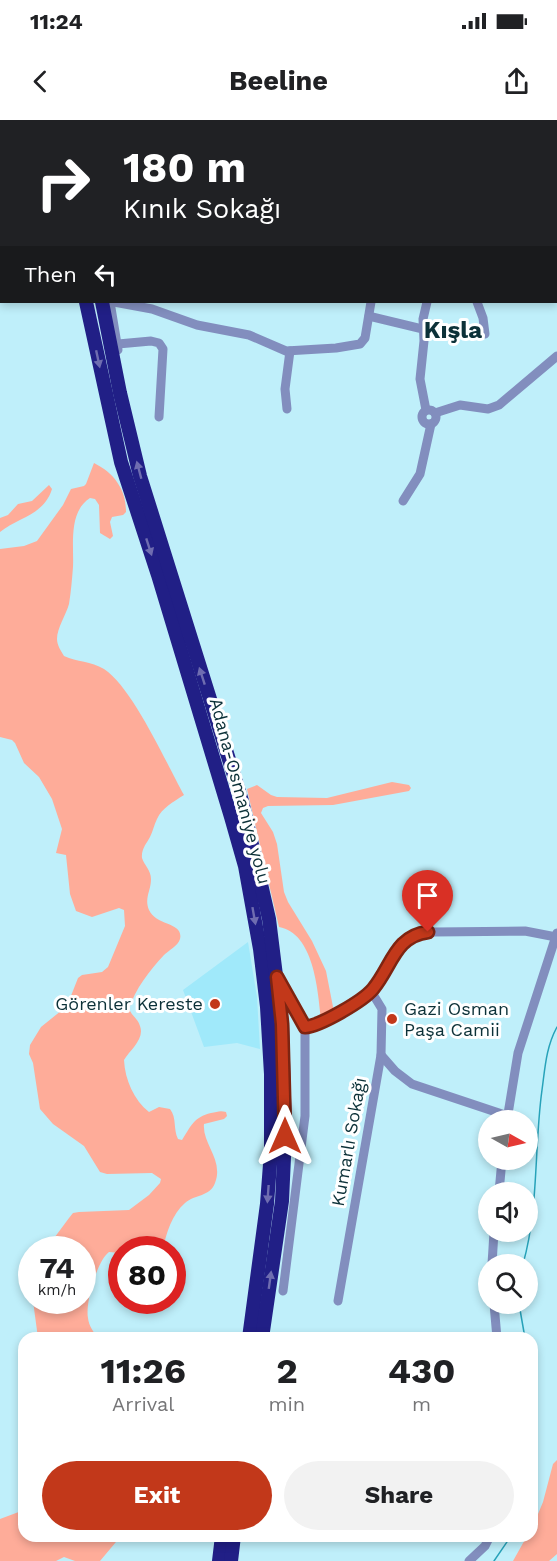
<!DOCTYPE html>
<meta charset="utf-8">
<style>
body{margin:0;font-family:"Work Sans",sans-serif;background:#f2f2f2;color:#202124;height:100vh;display:flex;flex-direction:column;font-size:22px;white-space:nowrap}
*{box-sizing:border-box;margin:0}
p{font-size:20px;color:#757577}
.icon{flex:none;width:33px;height:33px;fill:none;stroke:currentColor;stroke-width:2;stroke-linecap:round;stroke-linejoin:round}
.map{position:relative;flex:1;overflow:hidden}
.sheet{position:absolute;left:18px;top:1212px;width:520px;height:210px;display:flex;flex-direction:column;background:#fff;border-radius:18px;box-shadow:0 3px 9px #0003}
.sheet>*{flex:none}
.banner{position:absolute;left:0px;top:0px;width:558px;height:183px;box-shadow:0 3px 9px #0003;background:#202124;color:#fff;overflow:hidden}
.needle{width:39px;rotate:98deg}
.tools{position:absolute;left:478px;top:990px;display:grid;gap:12px}
.tools a{display:grid;place-items:center;width:60px;height:60px;border-radius:50%;background:#fff;box-shadow:0 3px 9px #0003;font-size:30px}
.speed{position:absolute;left:18px;top:1116px;display:flex;gap:12px;font-size:30px;font-weight:700;text-align:center}
.speed>*{display:grid;place-content:center;width:78px;height:78px;border-radius:50%;background:#fff;box-shadow:0 3px 9px #0003;line-height:1}
.speed small{font-size:15px;font-weight:400}
.speed .limit{border:9px solid #d22;background:#fff;color:#111}
.pin{position:absolute;display:grid;place-items:center;width:51px;height:51px;color:#fff;margin:-62px -26px;border-radius:50% 50% 50% 0;rotate:-45deg;box-shadow:0 0 6px #0007}
.pin .icon{rotate:45deg}
.me{position:absolute;width:66px;margin:-33px;rotate:0deg;stroke-linejoin:round;filter:drop-shadow(0 0 4px #0008)}
.turn{display:flex;align-items:center;gap:21px;height:126px;padding:0 24px;font-size:27px}
.turn .icon{width:78px;height:78px;stroke-width:2.5}
.turn b{display:block;font-size:42px;line-height:51px}
.then{display:flex;align-items:center;height:57px;padding:0 24px;background:#0003;gap:12px;font-size:22px}
.eta{display:flex;justify-content:space-evenly;align-items:center;height:102px;text-align:center}
.eta b{font-size:36px;font-weight:700;line-height:42px}
.button{display:flex;gap:12px;margin-top:auto;padding:12px 24px}
.button a{flex:1;height:69px;border-radius:36px;background:#c2381a;color:#fff;font-size:24px;font-weight:700;line-height:69px;text-align:center}
.button a+a{background:#f2f2f2;color:#202124}
.status{display:flex;justify-content:space-between;align-items:center;height:42px;padding:0 30px;background:#fff;direction:ltr}
.status svg{height:16px;fill:currentColor}
header{display:flex;justify-content:space-between;align-items:center;height:78px;padding:0 24px;background:#fff;font-size:27px;font-weight:700}
.map>svg:first-child{display:block}
</style>
<div class="status"><b>11:24</b><svg viewBox="0 0 49 12"><path d="M0 12V9h3v3zM5 12V6h3v6zM10 12V3h3v9zM15 12V0h3v12zM26 1h20v11H26zM47 4h2v5h-2z"/></svg></div>
<header><svg class="icon" aria-label="back" viewBox="0 0 24 24"><path d="M15 5l-7 7 7 7"/></svg>Beeline<svg class="icon" aria-label="share" viewBox="0 0 24 24"><path d="M12 15V3M7 8l5-5 5 5M5 13v7h14v-7"/></svg></header>
<div class="map">
<svg width="557" height="1441" viewBox="0 0 557 1441">
<rect width="100%" height="100%" fill="#bfeffa"/>
<polygon fill="#a0e9fa" points="248,822 257,877 260,929 237,923 204,927 183,870"/>
<g fill="#feac99">
<path d="M94 343C114 353 126 369 126 392L123 395 112 397 110 402 113 416 110 419 100 413 99 385 95 379 90 378C68 392 74 425 73 447 72 459 71 472 69 484 66 495 57 508 57 519 57 525 61 531 64 536 77 542 91 541 104 549 133 568 166 643 184 675 173 682 162 688 157 699 154 705 153 711 150 717 147 723 141 729 142 738 144 745 151 750 151 759 151 771 144 778 149 790 156 806 184 802 180 819 178 826 169 830 164 835 150 850 135 869 129 889 132 896 138 899 140 906 145 919 130 930 124 940 125 960 134 980 149 992L159 987 170 989C177 998 173 1009 178 1019L182 1020C191 1006 194 997 211 993 217 992 220 990 226 992L227 996 224 999 204 1004C202 1024 224 1040 215 1063 210 1077 195 1074 185 1083 172 1094 166 1114 163 1129L122 1130 121 1133 109 1132C97 1141 85 1183 88 1198 89 1206 93 1212 99 1218H38L33 1181 82 1180V1130L46 1129 69 1098 73 1093 79 1092 129 1090 149 1075 160 1063 161 1059 152 1053 107 1054 100 1052 84 1026 53 1004 40 989 33 943 29 934 30 925 41 907 67 886 78 858 82 855 102 852 108 847 125 806 124 790 119 788 92 797 76 791 70 774 66 735 56 733 62 709 52 679 39 657 24 643 15 623 12 620 0 617V429L24 426 37 421 63 385 71 369 84 366 86 364Z"/>
<path d="M49 365 52 369C44 395 19 397 0 412V398L8 395 18 384 32 381Z"/>
<path d="M392 662 409 665 411 668 409 671 333 685 268 686 263 688 261 693 273 712 277 724 284 772 288 782 312 821 326 851 334 892 321 899C318 871 314 813 279 807L247 669 257 665 271 675 277 677 327 678Z"/>
<polygon points="557,1340 557,1434 549,1441 513,1441 527,1416 532,1416 533,1406 543,1382 553,1344"/>
<polygon points="24,1390 24,1416 121,1416 100,1441 75,1441 64,1437 56,1441 0,1441 0,1399"/>
</g>
<g fill="none" stroke-linecap="round" stroke-linejoin="round">
<g stroke="#27a2b9" stroke-width="1.5">
<path d="M523 1144C539 1088 534 1027 542 970 545 948 546 927 557 907"/>
<polyline points="519,1184 525,1218"/>
<polyline points="532,1263 534,1300 532,1325"/>
<polyline points="494,1441 511,1416"/>
</g>
<g stroke="#828ebe" stroke-width="9">
<polyline points="156,0 156,2"/>
<polyline points="361,0 361,2"/>
<polyline points="172,2 178,0"/>
<polyline points="556,30 557,29"/>
<polyline points="0,98 2,99"/>
<polyline points="556,155 557,155"/>
<polyline points="110,182 118,230"/>
<polyline points="114,182 152,189 197,205 249,215 286,231 336,228 360,224 365,218 371,182"/>
<polyline points="477,182 483,198 485,214"/>
<polyline points="369,196 423,209"/>
<polyline points="118,224 151,221 159,223 163,229 159,297"/>
<polyline points="287,289 285,269 290,231"/>
<circle cx="429" cy="297" r="7"/>
<polyline points="426,290 420,259 424,221 423,199 427,182"/>
<polyline points="435,293 460,285 488,289 499,285 557,236"/>
<polyline points="403,381 420,354 431,304"/>
<polyline points="278,859 305,907 321,904 371,871 401,824 417,814 434,812 525,811 556,817"/>
<polyline points="381,935 395,951 412,964 508,996"/>
<polyline points="507,1000 518,933 557,813"/>
<polyline points="499,1072 502,1040"/>
<polyline points="492,1144 494,1112"/>
<polyline points="283,1171 305,996 305,907"/>
<polyline points="338,1181 381,935 382,889 371,871"/>
<polyline points="494,1184 497,1218"/>
<polyline points="469,1441 485,1426 490,1416"/>
</g>
<g stroke="#211f86" stroke-width="14">
<polyline points="69,0 69,2"/>
<polyline points="83,0 83,2"/>
<polyline points="86,182 121,342 158,455 231,697 245,746 260,829 267,887 271,954 271,1031 267,1084 249,1218"/>
<polyline points="102,182 120,273 140,356 242,681 269,799 282,904 285,1015 282,1081 262,1218"/>
<polyline points="219,1441 222,1416"/>
<polyline points="231,1441 234,1416"/>
</g>
</g>
<defs><path id="oneway-solid" d="M-6-.8H1V-3.2L6.5 0L1 3.2V.8H-6Z" transform="scale(1.5)"/></defs>
<g fill="#6f6db0">
<use href="#oneway-solid" transform="translate(98 239) rotate(78)"/>
<use href="#oneway-solid" transform="translate(139 350) rotate(-105)"/>
<use href="#oneway-solid" transform="translate(149 427) rotate(72)"/>
<use href="#oneway-solid" transform="translate(202 556) rotate(-108)"/>
<use href="#oneway-solid" transform="translate(254 796) rotate(80)"/>
<use href="#oneway-solid" transform="translate(268 1074) rotate(94)"/>
<use href="#oneway-solid" transform="translate(270 1160) rotate(-82)"/>
</g>
<g fill="none" stroke-linecap="round" stroke-linejoin="round">
<defs>
<path id="route" d="M285 1016 282 904 277 857 305 907C320 906 363 881 373 869 392 846 395 816 428 812"/>
</defs>
<use href="#route" stroke="#7e2411" stroke-width="15"/>
<use href="#route" stroke="#c2381a" stroke-width="10"/>
</g>
<g fill="#c2381a" stroke="#fff" stroke-width="2">
<circle cx="215" cy="884" r="6"/>
<circle cx="392" cy="899" r="6"/>
</g>
<g text-anchor="middle" stroke-width="6" stroke-linejoin="round" paint-order="stroke">
<g font-size="18" fill="#0c3138" stroke="#fff">
<text transform="translate(240 671) rotate(75)" y="6">Adana-Osmaniye yolu</text>
<text transform="translate(349 1022) rotate(-80)" y="6">Kumarlı Sokağı</text>
</g>
<g font-size="18" fill="#0c3138" stroke="#fff" text-anchor="end">
<text x="203" y="890">Görenler Kereste</text>
<text x="404" y="895" text-anchor="start">Gazi Osman<tspan x="404" dy="21">Paşa Camii</tspan></text>
</g>
<g font-size="24" font-weight="bold" fill="#0c3138" stroke="#fff">
<text x="453" y="218">Kışla</text>
</g>
</g>
</svg>
<div class="tools">
<a><svg class="needle" viewBox="-14 -14 28 28"><path d="M0-13l5 13h-10z" fill="#e53935"/><path d="M0 13l5-13h-10z" fill="#757577"/></svg></a>
<a><svg class="icon" aria-label="sound" viewBox="0 0 24 24"><path d="M4 9h4l5-4v14l-5-4H4zM17 9q2 3 0 6"/></svg></a>
<a><svg class="icon" aria-label="search" viewBox="0 0 24 24"><circle cx="10" cy="10" r="6"/><path d="M15 15l6 6"/></svg></a>
</div>
<div class="speed"><div>74<small>km/h</small></div><div class="limit">80</div></div>
<div class="pin" style="left:428px;top:812px;background:#d93025"><svg class="icon" aria-label="arrive" viewBox="0 0 24 24"><path d="M6 21V4h12l-3 4 3 4H6"/></svg></div>
<svg class="me" style="left:285px;top:1016px" viewBox="-20 -20 40 40"><path d="M0-17L14 15 0 8-14 15z" fill="#c2381a" stroke="#fff" stroke-width="4"/></svg>
<div class="banner">
<div class="turn"><svg class="icon" aria-label="right" viewBox="0 0 24 24"><path d="M7 20v-9h11M14 6l5 5-5 5"/></svg><div><b>180 m</b>Kınık Sokağı</div></div>
<div class="then">Then<svg class="icon" aria-label="left" viewBox="0 0 24 24"><path d="M17 20v-9H6M10 6l-5 5 5 5"/></svg></div>
</div>
<section class="sheet">
<div class="eta">
<div><b>11:26</b><p>Arrival</p></div>
<div><b>2</b><p>min</p></div>
<div><b>430</b><p>m</p></div>
</div>
<div class="button"><a>Exit</a><a>Share</a></div>
</section>
</div>
